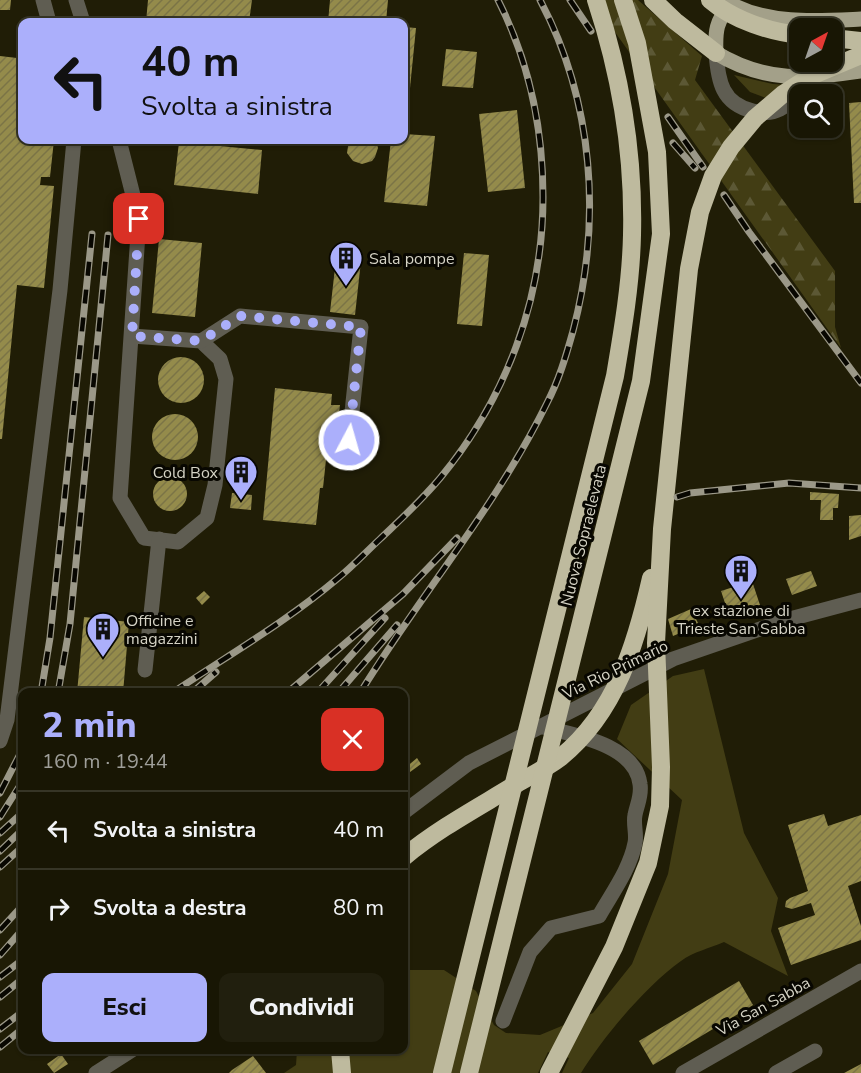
<!DOCTYPE html>
<html lang="it">
<meta charset="utf-8">
<style>
body{margin:0;font-family:"Nunito Sans",sans-serif;background:#211f0e;color:#f1f3f6;height:100vh;display:flex;flex-direction:column;font-size:22px;white-space:nowrap}
*{box-sizing:border-box;margin:0}
p{font-size:20px;color:#9f9f9a}
.icon{flex:none;width:33px;height:33px;fill:none;stroke:currentColor;stroke-width:2;stroke-linecap:round;stroke-linejoin:round}
.map{position:relative;flex:1;overflow:hidden}
.drawer{position:absolute;left:18px;top:688px;width:390px;height:366px;display:flex;flex-direction:column;background:#181604;border-radius:12px;box-shadow:0 2px 4px #0004,0 0 0 2px #363526}
.drawer>*{flex:none}
.guide{position:absolute;left:18px;top:18px;width:390px;height:126px;border-radius:12px;box-shadow:0 2px 4px #0004,0 0 0 2px #363526;background:#abaffb;color:#111;overflow:hidden}
.needle{width:39px;rotate:40deg}
.buttons{position:absolute;left:789px;top:18px;display:grid;gap:12px}
.buttons a{display:grid;place-items:center;width:54px;height:54px;border-radius:12px;background:#181604;box-shadow:0 2px 4px #0004,0 0 0 2px #363526;font-size:30px}
.pin{position:absolute;display:grid;place-items:center;width:51px;height:51px;color:#fff;margin:-26px;border-radius:12px;box-shadow:0 3px 9px #0006}
.me{position:absolute;width:66px;margin:-33px;rotate:6deg;stroke-linejoin:round;filter:drop-shadow(0 0 4px #0008)}
.turn{display:flex;align-items:center;gap:21px;height:126px;padding:0 24px;font-size:27px}
.turn .icon{width:78px;height:78px;stroke-width:2.5}
.turn b{display:block;font-size:42px;line-height:51px}
.round{display:grid;place-items:center;flex:none;width:63px;height:63px;border-radius:12px;background:#211f0e}
.head{display:flex;align-items:center;justify-content:space-between;height:102px;padding:0 24px}
h1{font-size:36px;font-weight:800;line-height:45px;color:#abaffb}
.action{display:flex;gap:12px;margin-top:auto;padding:12px 24px}
.action a{flex:1;height:69px;border-radius:12px;background:#abaffb;color:#111;font-size:24px;font-weight:800;line-height:69px;text-align:center}
.action a+a{background:#211f0e;color:#f1f3f6}
ul{padding:0;list-style:none}
li{display:flex;align-items:center;gap:18px;height:78px;padding:0 24px;border-top:2px solid #363526}
li div{flex:1}
li b{display:block;font-size:22px}
li em{font-style:normal}
.map>svg:first-child{display:block}
</style>
<div class="map">
<svg width="861" height="1073" viewBox="0 0 861 1073">
<defs>
<pattern id="forest-firs" width="22" height="20" patternUnits="userSpaceOnUse" patternTransform="scale(1.5)"><rect width="22" height="20" fill="#423d14"/><path d="M5 1l3.5 6h-7zM16 11l3.5 6h-7z" fill="#5c5835"/></pattern>
<pattern id="building-hatch" width="6" height="6" patternUnits="userSpaceOnUse" patternTransform="scale(1.5)"><rect width="6" height="6" fill="#948b4b"/><path d="M-1 1l2-2M0 6l6-6M5 7l2-2" fill="none" stroke="#7b7446"/></pattern>
</defs>
<rect width="100%" height="100%" fill="#201d06"/>
<g fill="#423d14">
<polygon points="734,75 773,84 801,86 766,98 750,92"/>
<path d="M704 669 744 833 778 898 771 931 788 976 724 942C710 948 693 952 681 961 647 985 603 1037 581 1073H562L569 1058 548 1052 538 1073H284L296 1065 297 1050H404V970H444L476 991 494 1025 506 1033 540 1035 593 1013 632 964 668 874 682 800 617 739 631 705 673 676Z"/>
</g>
<polygon fill="url(#forest-firs)" points="592,0 638,0 702,56 695,80 835,271 835,327 841,348"/>
<g fill="url(#building-hatch)">
<polygon points="0,0 11,0 10,10 0,10"/>
<polygon points="148,0 252,0 249,22 146,22"/>
<polygon points="330,0 388,0 386,22 328,22"/>
<polygon points="404,27 416,28 409,98 404,97"/>
<polygon points="446,49 477,52 473,88 442,86"/>
<polygon points="17,54 22,55 22,140 54,140 50,177 41,177 40,185 54,186 44,288 17,285 2,439 0,439 0,56 17,58"/>
<polygon points="861,102 861,203 854,203 849,103"/>
<polygon points="517,110 525,188 488,192 479,114"/>
<polygon points="404,134 435,136 427,206 384,202 391,140 404,140"/>
<polygon points="349,140 376,140 378,148 375,157 372,161 362,164 353,161 347,153"/>
<polygon points="179,142 262,150 258,194 174,185"/>
<polygon points="159,239 202,243 195,317 152,313"/>
<polygon points="464,253 489,255 482,326 457,324"/>
<polygon points="336,259 361,261 355,315 330,312"/>
<circle cx="181" cy="380" r="23"/>
<polygon points="275,388 332,394 331,405 340,405 338,422 330,422 323,488 320,488 316,525 263,520"/>
<circle cx="175" cy="437" r="23"/>
<circle cx="170" cy="494" r="17"/>
<polygon points="810,492 839,494 838,508 833,508 833,520 820,520 821,500 810,500"/>
<polygon points="232,493 252,495 251,510 230,508"/>
<polygon points="861,515 861,536 849,540 849,516"/>
<polygon points="811,571 817,586 792,595 786,579"/>
<polygon points="752,581 761,608 730,618 721,591"/>
<polygon points="204,591 210,597 202,605 196,598"/>
<polygon points="691,609 699,625 673,636 668,619"/>
<polygon points="84,617 129,622 123,693 77,693"/>
<polygon points="417,758 421,764 406,775 404,769"/>
<polygon points="824,814 828,826 861,815 861,881 848,886 861,926 861,940 791,965 778,928 815,915 811,903 792,909 785,907 786,901 790,898 808,891 788,825"/>
<polygon points="739,981 753,1005 653,1065 639,1041"/>
<polygon points="61,1054 68,1064 54,1073 47,1064"/>
<polygon points="253,1056 266,1073 229,1073 232,1070"/>
<polygon points="861,1064 861,1073 844,1073"/>
</g>
<g fill="none" stroke-linecap="round" stroke-linejoin="round">
<g stroke="#5f5d52" stroke-width="15">
<polyline points="43,0 49,22"/>
<polyline points="76,0 83,22"/>
<path d="M716 53C718 81 722 104 753 111 762 113 770 114 780 109 790 104 800 93 809 86"/>
<polyline points="119,140 139,219 120,498 144,538 178,542 207,518 215,485 226,379 220,359 201,341 132,336"/>
<polyline points="201,341 240,316 361,327 349,440 343,446 335,446"/>
<polyline points="145,670 159,539"/>
<polyline points="0,741 7,720 60,290 74,140"/>
<polyline points="404,812 469,763 673,659 786,620 861,600"/>
<path d="M503 1021 530 952 551 928 599 916C612 893 630 869 635 843 637 834 633 824 635 815 637 804 642 796 640 784 635 744 574 735 543 727"/>
<polyline points="96,1073 132,1050"/>
<polyline points="683,1073 861,971"/>
<polyline points="776,1073 815,1051"/>
</g>
<path stroke="#a3a089" stroke-width="15" d="M861 19C819 21 769 25 731 4 716 21 715 31 716 53 766 83 807 79 861 71"/>
<g stroke="#beba9e" stroke-width="18">
<polyline points="653,0 675,21 716,53"/>
<path d="M710 0C733 20 770 32 800 35"/>
<polyline points="832,38 861,41"/>
<path d="M404 857C439 828 479 807 518 783 532 775 548 767 561 757 616 712 636 644 651 578"/>
<polyline points="340,1050 342,1073"/>
<path d="M442 1073 615 376C623 329 631 282 632 235 634 154 621 76 596 0"/>
<polyline points="469,1073 641,381 661,234 657,152 637,43 623,0"/>
<polyline points="549,1073 614,947 648,863 660,806 661,767 656,643 662,529 689,269 700,212 713,176 731,147 755,118 783,94 811,76 861,55"/>
</g>
<defs>
<g id="rail">
<polyline points="570,0 591,31"/>
<polyline points="668,117 703,167"/>
<polyline points="673,143 695,168"/>
<polyline points="724,195 749,232 861,383"/>
<polyline points="677,497 690,493 789,483 861,488"/>
<polyline points="41,693 50,638 92,234"/>
<polyline points="58,693 70,624 108,235"/>
<path d="M172 693C227 656 286 622 337 579 352 567 366 552 380 539 401 519 422 500 441 477 506 398 543 300 543 197 543 129 529 61 498 0"/>
<polyline points="192,693 216,672"/>
<polyline points="287,693 403,594 457,538"/>
<polyline points="317,693 385,618"/>
<polyline points="338,693 397,625"/>
<path d="M360 693C420 595 496 507 547 403 559 380 566 356 573 331 602 221 594 102 540 0"/>
<polyline points="0,793 22,750"/>
<polyline points="0,817 22,782"/>
<polyline points="0,833 22,813"/>
<polyline points="0,851 22,830"/>
<polyline points="0,867 22,847"/>
<polyline points="0,930 22,906"/>
<polyline points="0,955 22,930"/>
<polyline points="0,977 22,960"/>
<polyline points="0,997 22,979"/>
<polyline points="0,1029 22,1012"/>
<polyline points="0,1047 22,1029"/>
</g>
</defs>
<use href="#rail" stroke="#9b9888" stroke-width="7"/>
<use href="#rail" stroke="#080701" stroke-width="4.5" stroke-dasharray="14" stroke-linecap="butt"/>
</g>
<g fill="none" stroke-linecap="round" stroke-linejoin="round">
<polyline stroke="#abaffb" stroke-width="10" stroke-dasharray="0 18" points="139,219 132,336 201,341 240,316 361,327 349,440"/>
</g>
<defs>
<symbol id="building-pin" viewBox="-11 -11 22 30"><path d="M0 17L-7.5 6A9.5 9.5 0 1 1 7.5 6Z" fill="#abaffb" stroke="#080701"/><path d="M-4-6H4V6H1V3H-1V6H-4ZM-2.5-4.3h1.7v1.8h-1.7ZM.8-4.3h1.7v1.8H.8ZM-2.5-1h1.7V.8h-1.7ZM.8-1h1.7V.8H.8Z" fill="#111"/></symbol>
</defs>
<g fill-rule="evenodd">
<use href="#building-pin" x="327" y="239" width="38" height="52"/>
<use href="#building-pin" x="222" y="453" width="38" height="52"/>
<use href="#building-pin" x="722" y="552" width="38" height="52"/>
<use href="#building-pin" x="84" y="610" width="38" height="52"/>
</g>
<g text-anchor="middle" stroke-width="6" stroke-linejoin="round" paint-order="stroke">
<g font-size="16" fill="#d5d3c5" stroke="#080701" text-anchor="start">
<text x="369" y="264">Sala pompe</text>
<text x="218" y="478" text-anchor="end">Cold Box</text>
<text x="741" y="616" text-anchor="middle">ex stazione di<tspan x="741" dy="18">Trieste San Sabba</tspan></text>
<text x="126" y="626">Officine e<tspan x="126" dy="18">magazzini</tspan></text>
</g>
<g font-size="16" fill="#d5d3c5" stroke="#080701">
<text transform="translate(583 535) rotate(-76)" y="6">Nuova Sopraelevata</text>
<text transform="translate(615 669) rotate(-26)" y="6">Via Rio Primario</text>
<text transform="translate(763 1006) rotate(-29)" y="6">Via San Sabba</text>
</g>
</g>
</svg>
<div class="buttons">
<a><svg class="needle" viewBox="-14 -14 28 28"><path d="M0-13l5 13h-10z" fill="#e53935"/><path d="M0 13l5-13h-10z" fill="#9f9f9a"/></svg></a>
<a><svg class="icon" aria-label="search" viewBox="0 0 24 24"><circle cx="10" cy="10" r="6"/><path d="M15 15l6 6"/></svg></a>
</div>
<div class="pin" style="left:139px;top:219px;background:#d93025"><svg class="icon" aria-label="arrive" viewBox="0 0 24 24"><path d="M6 21V4h12l-3 4 3 4H6"/></svg></div>
<svg class="me" style="left:349px;top:440px" viewBox="-20 -20 40 40"><circle r="17" fill="#abaffb" stroke="#fff" stroke-width="3"/><path d="M0-11L8 9 0 5-8 9z" fill="#fff"/></svg>
<div class="guide">
<div class="turn"><svg class="icon" aria-label="left" viewBox="0 0 24 24"><path d="M17 20v-9H6M10 6l-5 5 5 5"/></svg><div><b>40 m</b>Svolta a sinistra</div></div>
</div>
<section class="drawer">
<div class="head"><div><h1>2 min</h1><p>160 m · 19:44</p></div><a class="round" style="background:#d93025;color:#fff"><svg class="icon" aria-label="close" viewBox="0 0 24 24"><path d="M6 6l12 12M18 6L6 18"/></svg></a></div>
<ul>
<li><svg class="icon" aria-label="left" viewBox="0 0 24 24"><path d="M17 20v-9H6M10 6l-5 5 5 5"/></svg><div><b>Svolta a sinistra</b></div><em>40 m</em></li>
<li><svg class="icon" aria-label="right" viewBox="0 0 24 24"><path d="M7 20v-9h11M14 6l5 5-5 5"/></svg><div><b>Svolta a destra</b></div><em>80 m</em></li>
</ul>
<div class="action"><a>Esci</a><a>Condividi</a></div>
</section>
</div>
